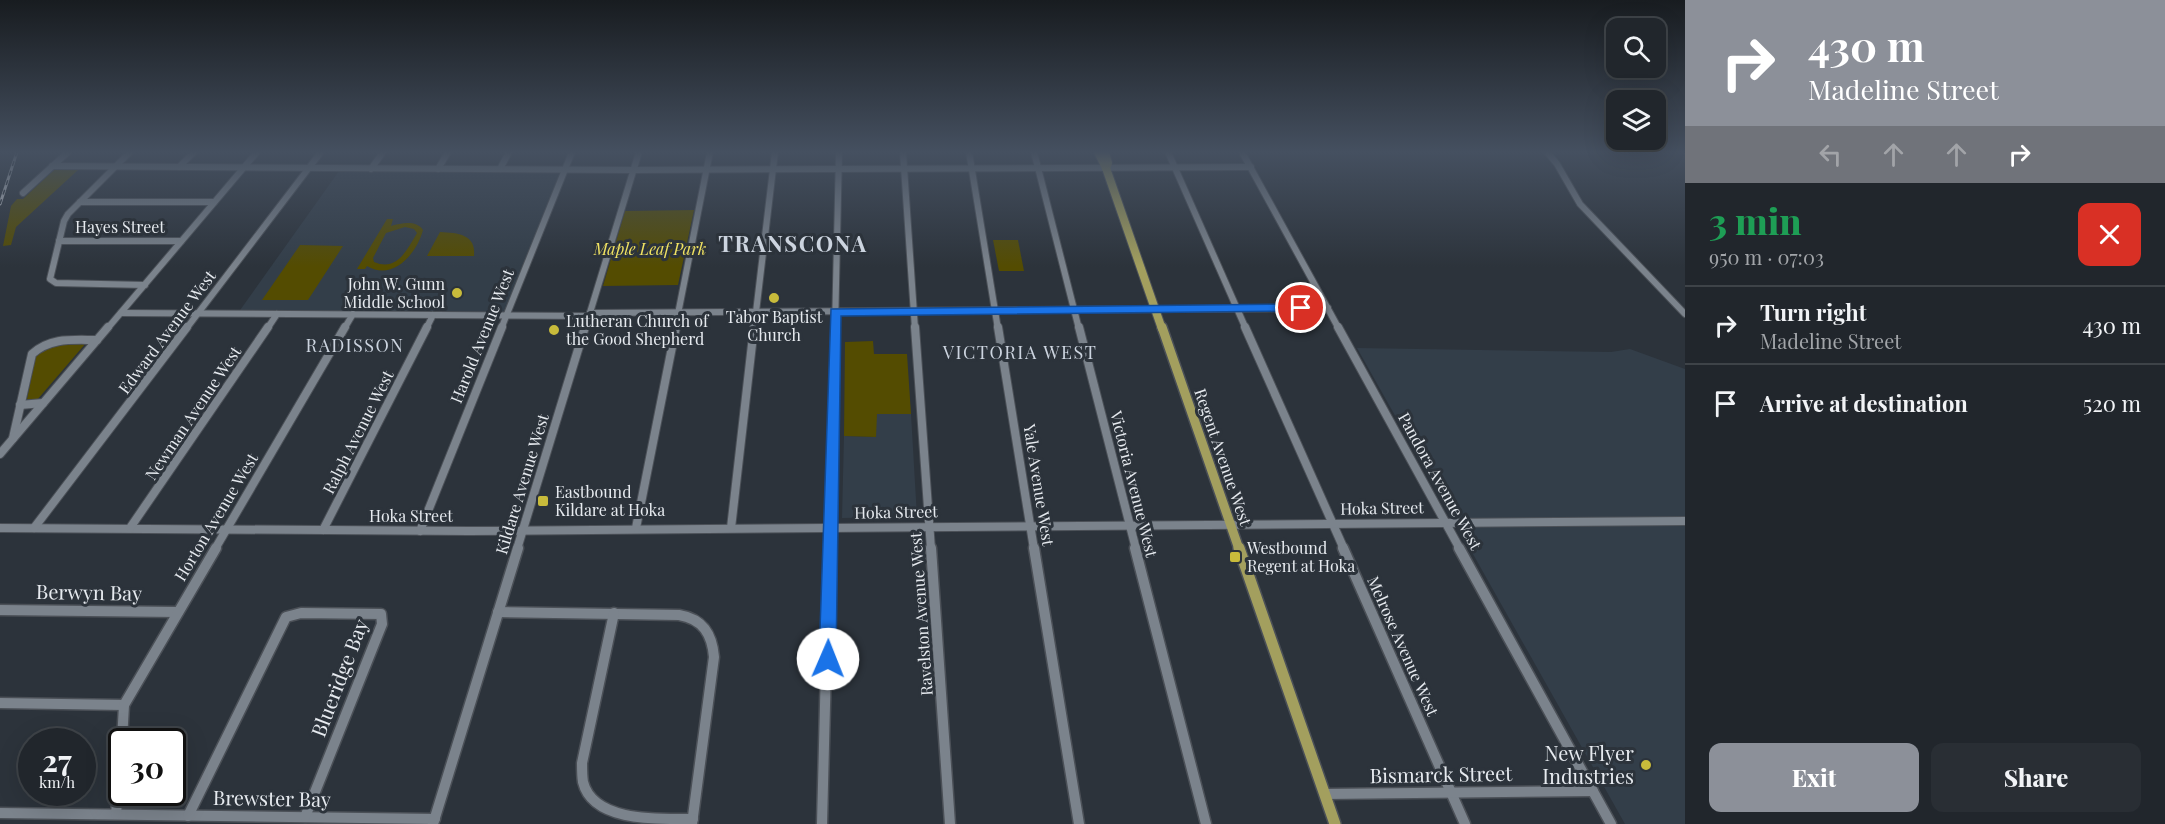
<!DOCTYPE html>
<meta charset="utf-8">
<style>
body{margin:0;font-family:"Playfair Display",serif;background:#292e34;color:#f1f3f6;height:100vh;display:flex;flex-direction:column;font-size:22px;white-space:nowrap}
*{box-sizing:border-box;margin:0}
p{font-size:20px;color:#a2a5a9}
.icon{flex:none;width:33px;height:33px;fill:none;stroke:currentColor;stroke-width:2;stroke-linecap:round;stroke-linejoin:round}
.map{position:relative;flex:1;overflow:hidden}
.sheet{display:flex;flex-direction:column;background:#21262c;width:480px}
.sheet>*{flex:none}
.top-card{background:#8c9099;color:#fff;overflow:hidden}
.controls{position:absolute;left:1606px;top:18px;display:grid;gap:12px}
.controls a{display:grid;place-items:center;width:60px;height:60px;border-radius:12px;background:#21262c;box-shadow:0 6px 24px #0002,0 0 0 2px #3e4348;font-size:30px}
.speed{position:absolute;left:18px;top:728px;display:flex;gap:12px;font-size:30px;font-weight:700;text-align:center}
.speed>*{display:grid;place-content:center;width:78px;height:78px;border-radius:50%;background:#21262c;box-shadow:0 6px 24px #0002,0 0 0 2px #3e4348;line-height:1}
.speed small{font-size:15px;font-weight:400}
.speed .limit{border:3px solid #111;border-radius:9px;background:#fff;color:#111}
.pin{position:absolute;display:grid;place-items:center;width:51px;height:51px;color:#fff;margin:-26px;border:3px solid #fff;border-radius:50%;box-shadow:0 2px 6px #0007}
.me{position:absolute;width:66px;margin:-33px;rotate:1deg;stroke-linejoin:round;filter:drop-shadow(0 0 4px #0008)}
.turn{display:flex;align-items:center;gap:21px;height:126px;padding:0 24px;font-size:27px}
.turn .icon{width:78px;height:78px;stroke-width:2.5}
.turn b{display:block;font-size:42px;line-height:51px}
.lanes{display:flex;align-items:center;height:57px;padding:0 24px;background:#0003;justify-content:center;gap:30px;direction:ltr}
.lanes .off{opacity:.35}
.round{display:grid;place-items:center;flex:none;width:63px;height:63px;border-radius:12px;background:#292e34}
.overview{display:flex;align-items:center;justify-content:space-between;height:102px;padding:0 24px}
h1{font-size:36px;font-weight:800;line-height:45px;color:#1e9e55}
.primary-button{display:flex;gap:12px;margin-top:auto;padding:12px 24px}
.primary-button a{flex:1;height:69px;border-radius:12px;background:#8c9099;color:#fff;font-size:24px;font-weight:800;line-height:69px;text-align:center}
.primary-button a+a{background:#292e34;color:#f1f3f6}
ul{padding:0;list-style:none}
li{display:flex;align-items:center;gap:18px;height:78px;padding:0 24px;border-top:2px solid #3e4348}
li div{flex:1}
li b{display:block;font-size:22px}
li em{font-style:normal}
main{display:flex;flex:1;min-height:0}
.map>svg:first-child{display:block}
</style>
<main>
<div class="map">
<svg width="1685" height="824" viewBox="0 0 1685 824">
<rect width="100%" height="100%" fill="#2c333b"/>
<g fill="#333e49">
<polygon points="564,170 507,315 238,313 339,171"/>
<polygon points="1357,348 1611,352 1630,349 1685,369 1685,824 1625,824"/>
<polygon points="876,414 911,414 917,517 842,518 844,436 876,437"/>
</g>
<g fill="#544c01" fill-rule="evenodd">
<polygon points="54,170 78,170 16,227 11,245 3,246 11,206 17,199 23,199"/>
<polygon points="694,210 678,285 603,286 625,211"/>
<path d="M387 219H393L391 226C402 223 416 220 423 230 417 253 393 282 367 266L365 269H357ZM405 227 414 229 417 233C407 250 397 272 374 262L373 258 386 233Z"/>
<path d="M440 232C458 233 476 234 474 256H427Z"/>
<polygon points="993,240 1018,240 1024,271 999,271"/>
<polygon points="300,245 343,246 308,300 262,300"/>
<polygon points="873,341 874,354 907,354 911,414 877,414 876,437 844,436 845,342"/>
<polygon points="86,343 37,400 27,399 36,355 49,344"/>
</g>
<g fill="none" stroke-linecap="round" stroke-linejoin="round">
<defs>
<g id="minor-far2">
<polyline points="130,152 68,214 64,221 50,279 56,283 145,285"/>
<polyline points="903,152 915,329"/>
<polyline points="969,152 998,329"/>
<polyline points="1034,152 1079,329"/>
<polyline points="1168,152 1246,329"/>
<polyline points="1242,152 1339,329"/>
<polyline points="1547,152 1557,164 1580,204 1685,314"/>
<polyline points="52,166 633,170 1251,167"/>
<polyline points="179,167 194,152"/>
<polyline points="371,169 383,152"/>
<polyline points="438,169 448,152"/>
<polyline points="500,169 509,152"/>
<polyline points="23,193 68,152"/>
<polyline points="80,202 214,202"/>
<polyline points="59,241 181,241"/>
<polyline points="121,313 589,316"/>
<polyline points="590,313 1328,308"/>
<polyline points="107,329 257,152"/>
<polyline points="186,329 321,152"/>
<polyline points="267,329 277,314"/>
<polyline points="344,329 353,314"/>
<polyline points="426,329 433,315"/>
<polyline points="501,329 572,152"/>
<polyline points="585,329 639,152"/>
<polyline points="675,329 710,152"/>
<polyline points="754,329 775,152"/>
<polyline points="835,329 839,152"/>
</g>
<g id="minor-far1">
<polyline points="915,327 931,549"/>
<polyline points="998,327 1034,549"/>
<polyline points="1079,327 1136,549"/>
<polyline points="1245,327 1344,549"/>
<polyline points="1338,327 1460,549"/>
<polyline points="20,405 43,403"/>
<path d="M13 438 32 354C51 337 73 340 97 340"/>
<polyline points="0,454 108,327"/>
<polyline points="0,528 469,531 1685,521"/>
<polyline points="34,528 187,327"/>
<polyline points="130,528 268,327"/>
<polyline points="636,528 676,327"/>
<polyline points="731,528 754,327"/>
<polyline points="323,530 427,327"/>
<polyline points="420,531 502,327"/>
<polyline points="215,549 345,327"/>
<polyline points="517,549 585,327"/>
<polyline points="829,549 835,327"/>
</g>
<g id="minor">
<polyline points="931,548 950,824"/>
<polyline points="1034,548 1079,824"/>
<polyline points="1135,548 1206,824"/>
<polyline points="1343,548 1465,824"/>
<polyline points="1459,548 1611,824"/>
<polyline points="0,610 178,612"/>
<path d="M498 612 679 615C703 619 712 634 714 657L692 824"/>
<path d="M614 613 582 763C582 769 582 776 583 782 593 823 661 819 693 819"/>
<polyline points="0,703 124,705"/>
<polyline points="122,741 124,705 216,548"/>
<polyline points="1325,794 1593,791"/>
<polyline points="0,813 435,819"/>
<polyline points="116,814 122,742"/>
<polyline points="188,816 286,617 301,613 381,614 382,624 305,817"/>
<polyline points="433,824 518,548"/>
<polyline points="822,824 829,548"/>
</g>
<g id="major-far2">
<polyline points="1098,152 1106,168 1162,329"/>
<polyline points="1105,152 1108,163 1106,168"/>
</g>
<polyline id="major-far1" points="1162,327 1239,549"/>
<polyline id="major" points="1239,548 1335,824"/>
</defs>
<use href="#minor-far2" stroke="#4b5057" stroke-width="8"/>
<use href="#minor-far1" stroke="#4b5057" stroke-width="10"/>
<use href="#minor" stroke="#4b5057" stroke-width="13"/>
<use href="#major-far2" stroke="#4b5057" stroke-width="10"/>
<use href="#major-far1" stroke="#4b5057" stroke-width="12"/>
<use href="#major" stroke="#4b5057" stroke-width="14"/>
<use href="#minor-far2" stroke="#7b838c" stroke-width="6"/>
<use href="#minor-far1" stroke="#7b838c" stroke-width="8"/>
<use href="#minor" stroke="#7b838c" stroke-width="10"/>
<use href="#major-far2" stroke="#a39f5e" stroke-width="8"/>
<use href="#major-far1" stroke="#a39f5e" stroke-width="9"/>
<use href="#major" stroke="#a39f5e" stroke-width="11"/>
<defs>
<polyline id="rail" points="0,204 17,152"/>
</defs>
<use href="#rail" stroke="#caced3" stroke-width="3"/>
<use href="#rail" stroke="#2c333b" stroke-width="1.5" stroke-dasharray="5" stroke-linecap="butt"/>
</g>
<linearGradient id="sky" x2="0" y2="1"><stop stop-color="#181c20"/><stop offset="0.57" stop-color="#455060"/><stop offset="1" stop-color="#455060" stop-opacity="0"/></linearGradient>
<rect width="1685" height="267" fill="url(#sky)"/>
<polygon fill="#1a73e8" stroke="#114b97" stroke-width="1.5" points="1301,304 1307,308 1305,311 841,316 836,659 834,664 828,666 822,664 819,659 831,309"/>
<g fill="#c8bb3b" stroke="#2c333b" stroke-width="2">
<circle cx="457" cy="293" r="6"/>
<circle cx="774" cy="298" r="6"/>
<circle cx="554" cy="330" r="6"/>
<rect x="537" y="495" width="12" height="12" rx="3"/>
<rect x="1229" y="551" width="12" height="12" rx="3"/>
<circle cx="1646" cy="765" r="6"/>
</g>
<g text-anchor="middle" stroke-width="6" stroke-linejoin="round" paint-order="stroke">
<g font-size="16" fill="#e6eaef" stroke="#2c333b">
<text x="120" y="233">Hayes Street</text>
<text transform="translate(167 332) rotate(-53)" y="6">Edward Avenue West</text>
<text transform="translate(482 336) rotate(-68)" y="6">Harold Avenue West</text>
<text transform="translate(193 413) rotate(-56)" y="6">Newman Avenue West</text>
<text transform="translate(358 432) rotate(-63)" y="6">Ralph Avenue West</text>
<text transform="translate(1223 457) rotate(71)" y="6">Regent Avenue West</text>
<text transform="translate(1440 481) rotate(61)" y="6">Pandora Avenue West</text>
<text transform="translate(522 484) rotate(-73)" y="6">Kildare Avenue West</text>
<text transform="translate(1134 484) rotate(76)" y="6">Victoria Avenue West</text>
<text transform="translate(1039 485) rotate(81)" y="6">Yale Avenue West</text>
<text transform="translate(1382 508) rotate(-1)" y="6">Hoka Street</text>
<text transform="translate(896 512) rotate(-1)" y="6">Hoka Street</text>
<text x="411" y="522">Hoka Street</text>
<text transform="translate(216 517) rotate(-59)" y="6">Horton Avenue West</text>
<text transform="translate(921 614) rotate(-94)" y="6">Ravelston Avenue West</text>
<text transform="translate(1403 646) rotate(66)" y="6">Melrose Avenue West</text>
</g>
<g font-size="16" font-style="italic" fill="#f1e362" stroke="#2c333b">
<text x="650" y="255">Maple Leaf Park</text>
</g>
<g font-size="16" fill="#e6eaef" stroke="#2c333b" text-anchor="start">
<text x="445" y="290" text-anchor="end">John W. Gunn<tspan x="445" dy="18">Middle School</tspan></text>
<text x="774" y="323" text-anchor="middle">Tabor Baptist<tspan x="774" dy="18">Church</tspan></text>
<text x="566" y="327">Lutheran Church of<tspan x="566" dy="18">the Good Shepherd</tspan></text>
<text x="555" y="498">Eastbound<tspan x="555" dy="18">Kildare at Hoka</tspan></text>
<text x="1247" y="554">Westbound<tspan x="1247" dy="18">Regent at Hoka</tspan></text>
</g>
<g font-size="18" letter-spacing="1.5" fill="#ccd4df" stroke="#2c333b">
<text x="355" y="352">RADISSON</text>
<text x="1020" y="359">VICTORIA WEST</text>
</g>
<g font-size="20" fill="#e6eaef" stroke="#2c333b">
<text transform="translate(89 593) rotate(1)" y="7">Berwyn Bay</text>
<text transform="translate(340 678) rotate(-69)" y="7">Blueridge Bay</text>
<text transform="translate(1441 775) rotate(-1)" y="7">Bismarck Street</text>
<text transform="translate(272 799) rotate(1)" y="7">Brewster Bay</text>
</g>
<g font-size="20" fill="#e6eaef" stroke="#2c333b" text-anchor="end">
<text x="1634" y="761">New Flyer<tspan x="1634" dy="23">Industries</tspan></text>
</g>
<g font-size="22" font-weight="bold" letter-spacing="1.5" fill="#ccd4df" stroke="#2c333b">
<text x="793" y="252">TRANSCONA</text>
</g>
</g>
</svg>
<div class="controls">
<a><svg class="icon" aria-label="search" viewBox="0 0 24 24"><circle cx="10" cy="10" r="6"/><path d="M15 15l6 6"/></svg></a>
<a><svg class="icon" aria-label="layers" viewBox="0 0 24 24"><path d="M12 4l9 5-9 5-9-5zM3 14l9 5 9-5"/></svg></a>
</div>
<div class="speed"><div>27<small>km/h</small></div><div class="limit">30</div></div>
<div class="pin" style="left:1301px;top:308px;background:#d93025"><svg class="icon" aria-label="arrive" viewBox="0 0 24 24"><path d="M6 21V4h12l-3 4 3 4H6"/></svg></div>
<svg class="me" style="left:828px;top:659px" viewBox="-20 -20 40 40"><circle r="19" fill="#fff"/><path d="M0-13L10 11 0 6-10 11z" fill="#1a73e8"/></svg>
</div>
<section class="sheet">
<div class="top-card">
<div class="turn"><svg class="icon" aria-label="right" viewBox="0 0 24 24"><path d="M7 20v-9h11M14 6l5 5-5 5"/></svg><div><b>430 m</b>Madeline Street</div></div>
<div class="lanes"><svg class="icon off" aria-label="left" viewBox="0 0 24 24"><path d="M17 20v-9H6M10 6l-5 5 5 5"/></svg><svg class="icon off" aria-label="ahead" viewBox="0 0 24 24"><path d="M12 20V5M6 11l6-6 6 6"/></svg><svg class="icon off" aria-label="ahead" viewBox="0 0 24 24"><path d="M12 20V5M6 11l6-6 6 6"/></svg><svg class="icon" aria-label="right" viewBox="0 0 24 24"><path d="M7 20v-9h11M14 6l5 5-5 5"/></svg></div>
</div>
<div class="overview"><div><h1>3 min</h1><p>950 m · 07:03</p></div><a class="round" style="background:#d93025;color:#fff"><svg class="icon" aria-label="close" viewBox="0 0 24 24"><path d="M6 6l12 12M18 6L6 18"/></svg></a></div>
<ul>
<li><svg class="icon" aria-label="right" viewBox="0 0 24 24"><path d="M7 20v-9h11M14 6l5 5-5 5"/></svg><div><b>Turn right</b><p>Madeline Street</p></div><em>430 m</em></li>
<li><svg class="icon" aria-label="arrive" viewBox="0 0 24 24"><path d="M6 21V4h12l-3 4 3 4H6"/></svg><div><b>Arrive at destination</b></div><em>520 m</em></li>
</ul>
<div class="primary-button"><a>Exit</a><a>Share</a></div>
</section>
</main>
